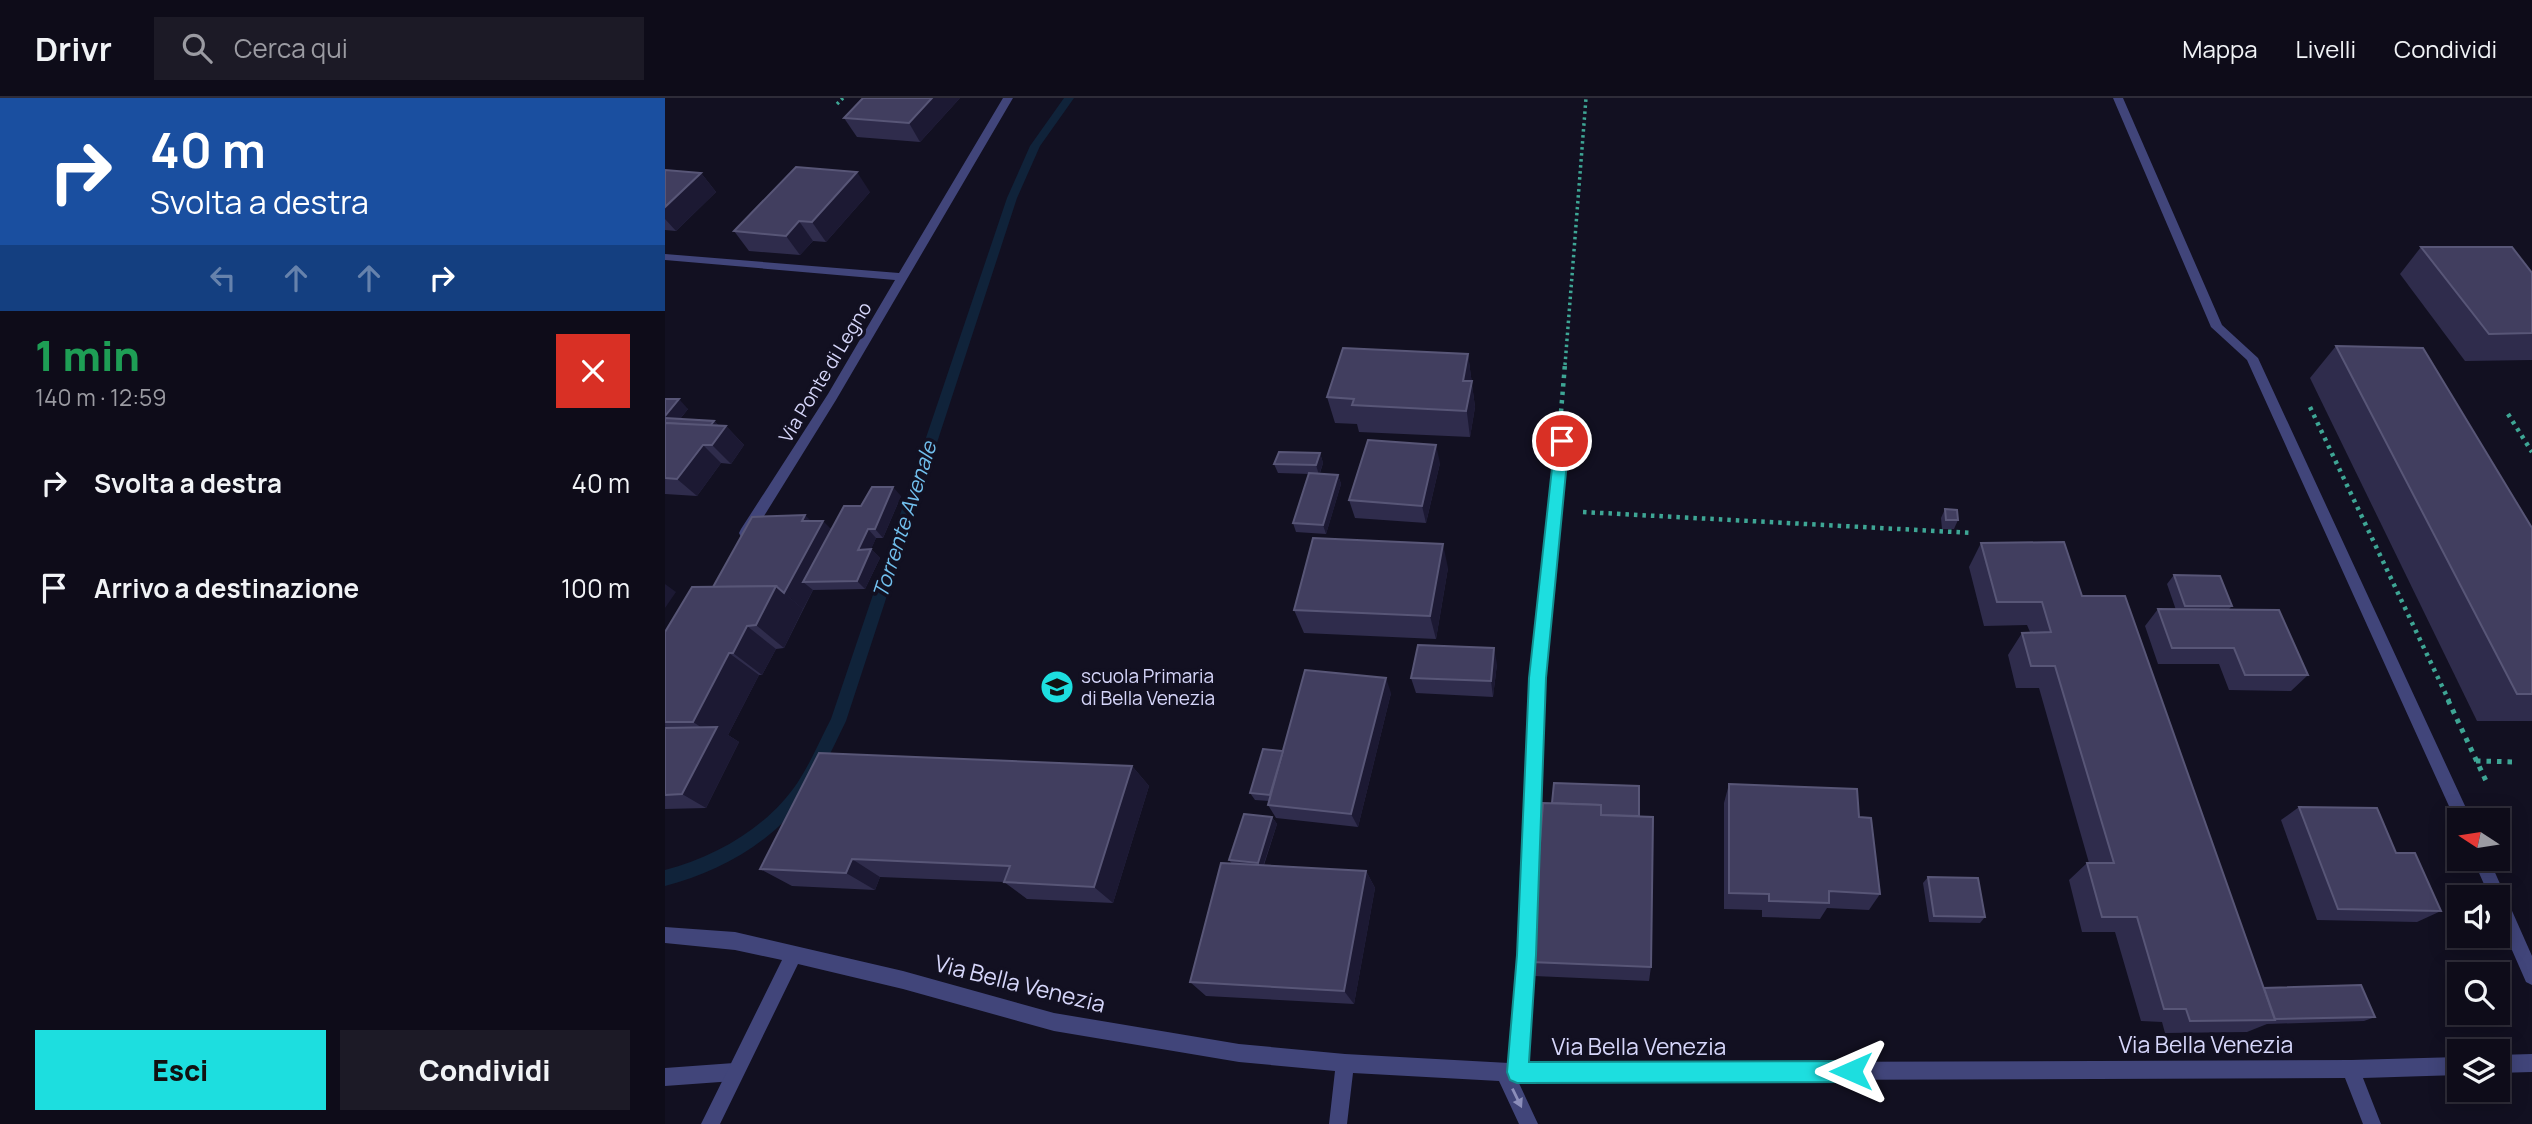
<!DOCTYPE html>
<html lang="it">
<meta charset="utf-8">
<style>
body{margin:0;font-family:Manrope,sans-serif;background:#1c1a26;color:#f1f3f6;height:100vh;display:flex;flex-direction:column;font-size:26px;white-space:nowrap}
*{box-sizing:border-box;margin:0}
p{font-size:23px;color:#9b9ba2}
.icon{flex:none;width:38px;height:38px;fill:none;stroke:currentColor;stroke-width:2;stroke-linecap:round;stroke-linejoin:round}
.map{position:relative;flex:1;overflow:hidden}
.drawer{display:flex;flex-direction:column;background:#0e0c19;width:665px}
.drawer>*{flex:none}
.hud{background:#1a4fa0;color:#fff;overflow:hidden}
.needle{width:46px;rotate:282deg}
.controls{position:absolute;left:1782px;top:710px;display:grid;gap:14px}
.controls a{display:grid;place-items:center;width:63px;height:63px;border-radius:0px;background:#0e0c19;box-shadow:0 4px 18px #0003,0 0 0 2px #2e2c38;font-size:35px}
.pin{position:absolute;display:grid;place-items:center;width:60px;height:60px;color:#fff;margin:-30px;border:4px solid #fff;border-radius:50%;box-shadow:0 2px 7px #0007}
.me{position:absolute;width:77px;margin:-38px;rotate:270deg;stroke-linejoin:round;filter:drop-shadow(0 0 5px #0008)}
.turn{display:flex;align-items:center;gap:24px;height:147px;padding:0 35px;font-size:32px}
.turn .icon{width:91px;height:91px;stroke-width:2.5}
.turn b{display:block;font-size:49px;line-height:60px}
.lanes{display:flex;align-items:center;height:66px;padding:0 35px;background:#0003;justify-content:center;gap:35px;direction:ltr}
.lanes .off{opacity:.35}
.round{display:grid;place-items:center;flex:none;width:74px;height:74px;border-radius:0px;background:#1c1a26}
.headline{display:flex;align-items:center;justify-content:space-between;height:119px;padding:0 35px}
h1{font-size:42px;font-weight:800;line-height:52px;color:#1e9e55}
.cta{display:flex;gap:14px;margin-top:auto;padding:14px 35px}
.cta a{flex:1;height:80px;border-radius:0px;background:#1ddedf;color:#111;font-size:28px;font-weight:800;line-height:80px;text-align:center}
.cta a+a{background:#1c1a26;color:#f1f3f6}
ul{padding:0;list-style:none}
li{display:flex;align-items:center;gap:21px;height:105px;padding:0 35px}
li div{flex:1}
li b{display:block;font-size:26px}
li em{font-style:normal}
header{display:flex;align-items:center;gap:42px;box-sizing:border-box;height:98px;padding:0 35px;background:#0e0c19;border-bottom:2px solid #2e2c38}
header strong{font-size:33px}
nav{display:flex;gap:38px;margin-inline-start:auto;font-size:24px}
.search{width:490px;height:63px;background:#1c1a26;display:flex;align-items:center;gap:18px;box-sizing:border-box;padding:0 24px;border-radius:0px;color:#9b9ba2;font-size:26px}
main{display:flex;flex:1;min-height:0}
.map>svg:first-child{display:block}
</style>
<header>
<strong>Drivr</strong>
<div class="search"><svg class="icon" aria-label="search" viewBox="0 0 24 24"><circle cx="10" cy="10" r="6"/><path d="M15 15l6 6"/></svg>Cerca qui</div>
<nav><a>Mappa</a><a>Livelli</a><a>Condividi</a></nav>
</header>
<main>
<section class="drawer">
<div class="hud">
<div class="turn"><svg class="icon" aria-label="right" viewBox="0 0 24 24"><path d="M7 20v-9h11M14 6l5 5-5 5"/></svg><div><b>40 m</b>Svolta a destra</div></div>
<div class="lanes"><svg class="icon off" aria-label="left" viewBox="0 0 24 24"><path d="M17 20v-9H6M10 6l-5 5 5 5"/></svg><svg class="icon off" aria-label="ahead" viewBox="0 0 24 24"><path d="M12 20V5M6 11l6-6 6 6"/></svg><svg class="icon off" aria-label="ahead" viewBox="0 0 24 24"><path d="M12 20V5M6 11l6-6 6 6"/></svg><svg class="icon" aria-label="right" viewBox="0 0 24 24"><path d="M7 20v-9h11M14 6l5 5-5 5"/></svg></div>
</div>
<div class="headline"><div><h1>1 min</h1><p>140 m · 12:59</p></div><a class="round" style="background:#d93025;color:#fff"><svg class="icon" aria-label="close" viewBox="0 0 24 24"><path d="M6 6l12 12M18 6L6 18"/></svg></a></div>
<ul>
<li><svg class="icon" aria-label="right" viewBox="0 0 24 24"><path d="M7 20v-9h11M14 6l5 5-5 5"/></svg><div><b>Svolta a destra</b></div><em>40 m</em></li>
<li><svg class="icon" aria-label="arrive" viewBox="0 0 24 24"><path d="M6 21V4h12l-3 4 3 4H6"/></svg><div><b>Arrivo a destinazione</b></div><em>100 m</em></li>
</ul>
<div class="cta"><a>Esci</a><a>Condividi</a></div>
</section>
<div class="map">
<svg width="1867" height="1026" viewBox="0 0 1867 1026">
<rect width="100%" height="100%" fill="#121021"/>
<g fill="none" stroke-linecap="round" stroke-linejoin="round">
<path fill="#10233a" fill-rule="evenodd" d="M399 0H409L375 48 352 100 181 623C169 647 158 673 143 695 110 743 55 774 0 788V772C51 759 103 729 133 684 146 664 155 642 166 621L342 100 365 48Z"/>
<g stroke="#3ea695" stroke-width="3.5" stroke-dasharray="2.5 3.5" stroke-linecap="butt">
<polyline points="172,6 178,0"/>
<polyline points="900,267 921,0"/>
</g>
<g stroke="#3ea695" stroke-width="4.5" stroke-dasharray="3.5 5" stroke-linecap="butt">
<polyline points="1645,309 1784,603"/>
<polyline points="896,314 900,266"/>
<polyline points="1843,316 1867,354"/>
<polyline points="918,414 1308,435"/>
</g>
<g stroke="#3ea695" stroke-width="5" stroke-dasharray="4.5 6" stroke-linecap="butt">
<polyline points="1783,602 1822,685"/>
<polyline points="1811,663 1852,664"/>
</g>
<g fill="#41457a" fill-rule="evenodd">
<polygon points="1448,0 1458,0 1557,227 1593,260 1807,723 1794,723 1793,728 1582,262 1546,229"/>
<polygon points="1808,761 1824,761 1867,858 1867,887 1861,884 1832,818 1832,800 1825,800"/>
<polygon points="69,965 75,968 78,974 75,980 69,983 0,988 0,970"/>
</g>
<g fill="#41457a" fill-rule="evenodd">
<polygon points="338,0 348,0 171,302 86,439 76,439 74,435 76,431 163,296 230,182 0,162 0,156 234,175"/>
<polygon points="897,338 903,343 879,580 870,857 862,965 1686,962 1794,959 1794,977 1698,980 1716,1026 1698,1026 1680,980 853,983 873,1026 854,1026 834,983 688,975 682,1026 664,1026 670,973 574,964 389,933 238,891 133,866 55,1026 36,1026 117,862 70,852 0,845 0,829 70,834 238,873 389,915 574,946 680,956 844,965 852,857 865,580 891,343"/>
<polygon points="1867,956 1867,974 1832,975 1832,957"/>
</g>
</g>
<g fill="#2f2c4c">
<polygon points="295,0 255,44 192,39 179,20"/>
<polygon points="0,72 36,75 51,94 11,133 0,132"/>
<polygon points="205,94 161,144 148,143 135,157 84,153 69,133"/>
<polygon points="1756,149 1867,175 1867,262 1800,263 1735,176"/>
<polygon points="1671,248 1867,430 1867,623 1812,623 1645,280"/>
<polygon points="803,256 810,309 805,339 694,334 692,326 670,325 662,299"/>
<polygon points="0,301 23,311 15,321 49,323 54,328 61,328 79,347 66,366 56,365 32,398 0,396"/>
<polygon points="655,355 658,365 655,375 673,377 676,386 661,436 631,434 628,425 644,376 613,375 609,366"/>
<polygon points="775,365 761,425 690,420 684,402"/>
<polygon points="236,398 218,440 211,440 206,451 215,460 200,491 148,492 119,550 111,551 97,577 94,577 63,637 74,644 41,710 0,711 0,534 48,489 145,423 167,431 196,408"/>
<polygon points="1280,411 1293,422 1289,431 1277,431 1276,420"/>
<polygon points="1316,445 1417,498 1599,890 1710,919 1699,923 1602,926 1582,934 1500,935 1497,924 1476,923 1450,834 1417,834 1404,782 1422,765 1424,765 1374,590 1351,590 1343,557 1357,535 1365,534 1362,527 1319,528 1304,469"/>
<polygon points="783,470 771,541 639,535 629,512"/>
<polygon points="1509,477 1567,508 1563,512 1643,577 1626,593 1564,592 1554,566 1493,566 1480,528 1493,511 1511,512 1502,486"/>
<polygon points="832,566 828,599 751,595 746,580"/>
<polygon points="726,595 693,729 611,720 603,707 604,703 590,702 585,695 618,653"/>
<polygon points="467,668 484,688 448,805 362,801 339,784 215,779 210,792 127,788 95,771"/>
<polygon points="1064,686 1194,719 1215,796 1204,812 1162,810 1155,821 1097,819 1097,812 1059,811 1059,705"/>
<polygon points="1634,709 1731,755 1776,813 1752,824 1652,822 1616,722"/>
<polygon points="974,718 986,869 984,883 869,878 866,864"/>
<polygon points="607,719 612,726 599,767 701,773 710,790 689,906 541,898 525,884 567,766 564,762"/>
<polygon points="1263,779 1320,819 1315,825 1264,824 1258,785"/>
</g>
<g fill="#1c1933">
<polygon points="267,0 295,0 255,44 244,25"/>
<polygon points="192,74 205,94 161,144 147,124"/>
<polygon points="36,75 51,94 11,133 0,121 0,109"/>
<polygon points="134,123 148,143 135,157 121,138"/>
<polygon points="803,256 810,309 805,339 798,283"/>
<polygon points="14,301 23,311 9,328 0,320 0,318"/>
<polygon points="49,323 58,332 39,335"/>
<polygon points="61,328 79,347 66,366 47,347"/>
<polygon points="38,347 56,365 32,398 12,381"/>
<polygon points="771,347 775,365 761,425 757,408"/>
<polygon points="655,355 658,365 654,377 651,367"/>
<polygon points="673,377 676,386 661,436 658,427"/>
<polygon points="228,389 236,398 218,440 210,431"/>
<polygon points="140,417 154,431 158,423 175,440 138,484 148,492 138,511 119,495 137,423"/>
<polygon points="203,431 211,440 202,461 193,452"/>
<polygon points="778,446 783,470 771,541 765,518"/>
<polygon points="206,451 215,460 200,491 192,483"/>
<polygon points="0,486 11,494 0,510"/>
<polygon points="111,488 138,511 119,550 91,527"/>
<polygon points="82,528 111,551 97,577 68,555"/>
<polygon points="829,550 832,566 828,599 826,583"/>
<polygon points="64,555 94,577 63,637 74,644 41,710 17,696 48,637 28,624"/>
<polygon points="721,580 726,595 693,729 686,716"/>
<polygon points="467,668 484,688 448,805 429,789"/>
<polygon points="607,719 612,726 597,771 593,765"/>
<polygon points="187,761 215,779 210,792 181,775"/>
<polygon points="701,773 710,790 689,906 679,893"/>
</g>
<g fill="#413e5f" stroke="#585677" stroke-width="2">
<polygon points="198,0 267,0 244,25 179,20"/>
<polygon points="131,69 192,74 147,124 134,123 121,138 69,133"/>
<polygon points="0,72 36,75 0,109"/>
<polygon points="1756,149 1847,149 1867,175 1867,235 1824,236"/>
<polygon points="1671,248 1758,250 1867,430 1867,596 1852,596"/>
<polygon points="678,250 803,256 798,283 807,283 801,313 687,307 689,301 662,299"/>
<polygon points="0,301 14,301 0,318"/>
<polygon points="0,320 49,323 45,328 0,325"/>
<polygon points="0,325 61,328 47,347 38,347 12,381 0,380"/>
<polygon points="703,342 771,347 757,408 684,402"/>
<polygon points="614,354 655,355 651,367 609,366"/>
<polygon points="644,375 673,377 658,427 628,425"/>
<polygon points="207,389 228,389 210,431 203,431 193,452 206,451 192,483 138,484 179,408 196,408"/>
<polygon points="1280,411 1292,412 1293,422 1281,422"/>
<polygon points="140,417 137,423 158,423 119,495 111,488 48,489 87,419"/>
<polygon points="648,440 778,446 765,518 629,512"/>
<polygon points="1399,444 1417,498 1460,498 1610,922 1525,923 1521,911 1499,911 1472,819 1437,819 1422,765 1449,765 1390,568 1366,568 1357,535 1386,534 1377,504 1332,504 1316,445"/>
<polygon points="1509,477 1555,478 1567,508 1520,508"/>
<polygon points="111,488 91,527 82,528 68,555 64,555 28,624 0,624 0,534 27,489"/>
<polygon points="1493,511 1614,512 1643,577 1580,577 1569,550 1507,550"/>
<polygon points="753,547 829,550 826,583 746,580"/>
<polygon points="640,572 721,580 686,716 603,707"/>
<polygon points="52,629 17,696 0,697 0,630"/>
<polygon points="598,651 618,653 605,697 585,695"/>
<polygon points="154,655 467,668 429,789 339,784 345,768 187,761 181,775 95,771"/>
<polygon points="889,685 974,688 974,718 936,717 936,707 887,705"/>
<polygon points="1064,686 1192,691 1194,719 1206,720 1215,796 1164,793 1164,805 1104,803 1104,796 1064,795"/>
<polygon points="878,705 936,707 936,717 988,719 986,869 866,864"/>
<polygon points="1634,709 1712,710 1731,755 1750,755 1776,813 1673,811"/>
<polygon points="579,716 607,719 593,765 564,762"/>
<polygon points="556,765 701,773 679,893 525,884"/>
<polygon points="1263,779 1313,780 1320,819 1269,818"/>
<polygon points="1696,887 1710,919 1610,921 1599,890"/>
</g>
<defs><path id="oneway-solid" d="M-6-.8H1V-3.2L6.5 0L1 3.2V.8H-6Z" transform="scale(1.75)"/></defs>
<use fill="#8c8eba" href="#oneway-solid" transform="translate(852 1000) rotate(64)"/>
<polygon fill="#1ddedf" stroke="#139091" stroke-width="2" points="897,338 904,343 881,580 871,857 864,964 1186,963 1193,966 1196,973 1193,980 1186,984 852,985 845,982 842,974 852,857 864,580 890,343"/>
<defs>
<symbol id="school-disc" viewBox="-11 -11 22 22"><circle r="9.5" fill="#1ddedf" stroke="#121021"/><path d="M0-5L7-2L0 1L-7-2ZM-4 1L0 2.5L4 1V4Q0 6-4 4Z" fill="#111"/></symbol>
</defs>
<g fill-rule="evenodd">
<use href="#school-disc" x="373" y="570" width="38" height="38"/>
</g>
<g text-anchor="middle" stroke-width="7" stroke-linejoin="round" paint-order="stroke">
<g font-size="19" fill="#d6d6fa" stroke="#121021">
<text transform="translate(160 274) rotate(-59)" y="7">Via Ponte di Legno</text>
</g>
<g font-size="19" fill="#d6d6fa" stroke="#121021" text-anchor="start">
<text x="416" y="585">scuola Primaria<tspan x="416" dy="22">di Bella Venezia</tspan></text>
</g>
<g font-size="21" font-style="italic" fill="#71bfed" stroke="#121021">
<text transform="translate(240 422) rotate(-72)" y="7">Torrente Avenale</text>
</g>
<g font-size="23" fill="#d6d6fa" stroke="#121021">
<text transform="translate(355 886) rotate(14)" y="8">Via Bella Venezia</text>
<text x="1541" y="955">Via Bella Venezia</text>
<text x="974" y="957">Via Bella Venezia</text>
</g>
</g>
</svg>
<div class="controls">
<a><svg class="needle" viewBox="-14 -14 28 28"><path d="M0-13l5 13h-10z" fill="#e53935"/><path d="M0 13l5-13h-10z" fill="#9b9ba2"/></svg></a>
<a><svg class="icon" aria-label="sound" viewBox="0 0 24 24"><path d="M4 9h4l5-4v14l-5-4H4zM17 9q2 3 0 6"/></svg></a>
<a><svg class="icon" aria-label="search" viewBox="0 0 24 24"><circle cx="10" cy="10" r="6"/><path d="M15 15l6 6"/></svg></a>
<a><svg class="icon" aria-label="layers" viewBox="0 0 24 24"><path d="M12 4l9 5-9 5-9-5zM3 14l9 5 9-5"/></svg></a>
</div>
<div class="pin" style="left:897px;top:343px;background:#d93025"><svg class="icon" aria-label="arrive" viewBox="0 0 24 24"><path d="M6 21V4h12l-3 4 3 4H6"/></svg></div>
<svg class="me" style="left:1186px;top:973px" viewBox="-20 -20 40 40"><path d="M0-17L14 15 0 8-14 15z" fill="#1ddedf" stroke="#fff" stroke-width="4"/></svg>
</div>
</main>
